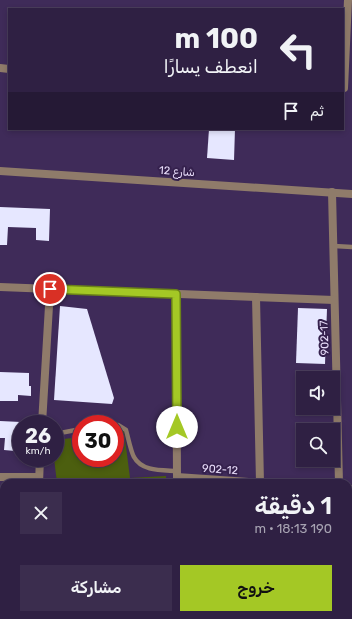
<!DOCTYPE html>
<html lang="ar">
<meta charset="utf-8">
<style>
body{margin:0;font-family:Rubik,Cairo,sans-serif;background:#3b2d4e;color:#f1f3f6;direction:rtl;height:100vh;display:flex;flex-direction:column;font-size:15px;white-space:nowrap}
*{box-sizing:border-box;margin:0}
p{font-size:13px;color:#a7a3b2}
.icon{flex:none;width:22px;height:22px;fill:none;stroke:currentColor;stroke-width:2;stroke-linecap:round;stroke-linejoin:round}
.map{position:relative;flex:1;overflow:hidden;direction:ltr}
.side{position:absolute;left:0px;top:479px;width:352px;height:140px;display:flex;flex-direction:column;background:#2f2043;border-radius:12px 12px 0 0;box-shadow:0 2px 6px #0003,0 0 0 1px #4a3e5c;direction:rtl}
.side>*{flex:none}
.guide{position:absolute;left:8px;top:8px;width:336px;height:122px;border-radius:0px;box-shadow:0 2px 6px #0003,0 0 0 1px #4a3e5c;direction:rtl;background:#2f2043;color:#f1f3f6;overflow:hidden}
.controls{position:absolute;left:296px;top:371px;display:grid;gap:8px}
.controls a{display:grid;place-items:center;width:44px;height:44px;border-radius:0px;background:#2f2043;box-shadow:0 2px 6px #0003,0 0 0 1px #4a3e5c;font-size:20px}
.speed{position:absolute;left:12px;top:415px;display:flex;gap:8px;font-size:20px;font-weight:700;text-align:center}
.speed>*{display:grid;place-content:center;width:52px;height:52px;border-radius:50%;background:#2f2043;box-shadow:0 2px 6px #0003,0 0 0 1px #4a3e5c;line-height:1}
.speed small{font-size:10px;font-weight:400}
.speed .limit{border:6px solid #d22;background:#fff;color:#111}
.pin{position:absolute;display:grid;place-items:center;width:34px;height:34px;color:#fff;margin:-17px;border:2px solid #fff;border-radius:50%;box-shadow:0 1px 4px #0007}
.me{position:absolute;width:44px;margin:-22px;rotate:0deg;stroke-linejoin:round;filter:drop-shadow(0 0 3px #0008)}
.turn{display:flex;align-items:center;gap:14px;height:84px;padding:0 20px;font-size:18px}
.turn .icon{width:52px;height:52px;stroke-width:2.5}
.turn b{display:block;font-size:28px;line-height:34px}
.then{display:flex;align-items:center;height:38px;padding:0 20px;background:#0003;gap:8px;font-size:15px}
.round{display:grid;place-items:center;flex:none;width:42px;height:42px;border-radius:0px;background:#3b2d4e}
.headline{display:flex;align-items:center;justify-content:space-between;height:68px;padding:0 20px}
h1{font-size:24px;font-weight:600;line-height:30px}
.primary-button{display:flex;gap:8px;margin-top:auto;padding:8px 20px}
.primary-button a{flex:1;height:46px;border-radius:0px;background:#a4c825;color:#111;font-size:16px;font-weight:600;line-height:46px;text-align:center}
.primary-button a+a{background:#3b2d4e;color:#f1f3f6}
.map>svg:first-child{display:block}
</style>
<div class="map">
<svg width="352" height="619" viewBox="0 0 352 619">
<rect width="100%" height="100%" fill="#3f2b59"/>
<rect fill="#4a3367" x="349" y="496" width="3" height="123"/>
<polygon fill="#4c5f0f" points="124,431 130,478 166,476 166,483 57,483 54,458 55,458 55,440 81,437 81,458 115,458 115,432"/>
<g fill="#e6e7ff">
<polygon points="209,129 235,129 234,160 207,158"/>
<polygon points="0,207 50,209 49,241 36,240 36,228 8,227 7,245 0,245"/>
<polygon points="60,306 87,309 114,398 112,404 54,400"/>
<polygon points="298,308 327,309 325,364 296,363"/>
<polygon points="0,372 29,373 29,386 31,386 31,396 18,395 18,401 0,401"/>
<polygon points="0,421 21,422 21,446 15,446 15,451 4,450 5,438 0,438"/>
</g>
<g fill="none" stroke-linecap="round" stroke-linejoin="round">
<g stroke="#8f7b6a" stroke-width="4.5">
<polyline points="334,246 352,247"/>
<path d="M115 425H118L126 430C128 437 131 452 134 457 142 472 163 470 177 471"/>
<polyline points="55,434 81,429"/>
</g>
<g stroke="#8f7b6a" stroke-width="8">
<polyline points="0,68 9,69"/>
<polyline points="344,88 348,0"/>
<polyline points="0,171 352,194"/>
<polyline points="332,192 339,483"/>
<polyline points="0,287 334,300"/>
<polyline points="176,294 177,477"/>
<polyline points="256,297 260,483"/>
<polyline points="42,424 50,289"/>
<polyline points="0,477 39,477"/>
<polyline points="39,483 40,458"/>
<polyline points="338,615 338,619"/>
<polyline points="31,619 32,615"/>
</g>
<g stroke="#8f7b6a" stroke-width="8">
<polyline points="177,483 177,477 263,483"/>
<polyline points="348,489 352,489"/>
<polyline points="176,619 176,615"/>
</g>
</g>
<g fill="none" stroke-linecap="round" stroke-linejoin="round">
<defs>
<polyline id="route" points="50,289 176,294 177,427"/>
</defs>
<use href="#route" stroke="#6b8218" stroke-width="10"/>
<use href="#route" stroke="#a4c825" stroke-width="7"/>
</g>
<g text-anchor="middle" stroke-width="4" stroke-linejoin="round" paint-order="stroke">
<g font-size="11" fill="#e8ddfa" stroke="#35214d">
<text transform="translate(177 171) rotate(4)" y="4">شارع 12</text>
<text transform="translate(324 338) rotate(-92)" y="4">902-17</text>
<text transform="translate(220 469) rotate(4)" y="4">902-12</text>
</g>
</g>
</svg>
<div class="controls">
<a><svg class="icon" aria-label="sound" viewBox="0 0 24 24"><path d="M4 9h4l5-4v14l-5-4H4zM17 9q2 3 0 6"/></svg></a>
<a><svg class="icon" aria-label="search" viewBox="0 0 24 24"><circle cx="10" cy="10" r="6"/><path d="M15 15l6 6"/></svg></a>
</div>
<div class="speed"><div>26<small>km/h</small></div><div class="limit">30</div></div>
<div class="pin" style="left:50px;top:289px;background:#d93025"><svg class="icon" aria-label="arrive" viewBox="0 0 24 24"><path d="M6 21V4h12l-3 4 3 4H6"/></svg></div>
<svg class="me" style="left:177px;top:427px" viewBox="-20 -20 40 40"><circle r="19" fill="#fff"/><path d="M0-13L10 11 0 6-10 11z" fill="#a4c825"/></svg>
<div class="guide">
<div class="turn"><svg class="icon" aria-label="left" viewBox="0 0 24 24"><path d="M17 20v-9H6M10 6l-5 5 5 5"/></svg><div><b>100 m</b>انعطف يسارًا</div></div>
<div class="then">ثم<svg class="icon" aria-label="arrive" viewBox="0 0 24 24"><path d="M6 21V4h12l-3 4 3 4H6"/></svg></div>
</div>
<section class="side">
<div class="headline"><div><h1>1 دقيقة</h1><p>190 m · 18:13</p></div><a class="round"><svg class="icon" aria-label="close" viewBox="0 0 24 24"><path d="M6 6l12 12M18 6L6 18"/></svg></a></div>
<div class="primary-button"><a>خروج</a><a>مشاركة</a></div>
</section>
</div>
